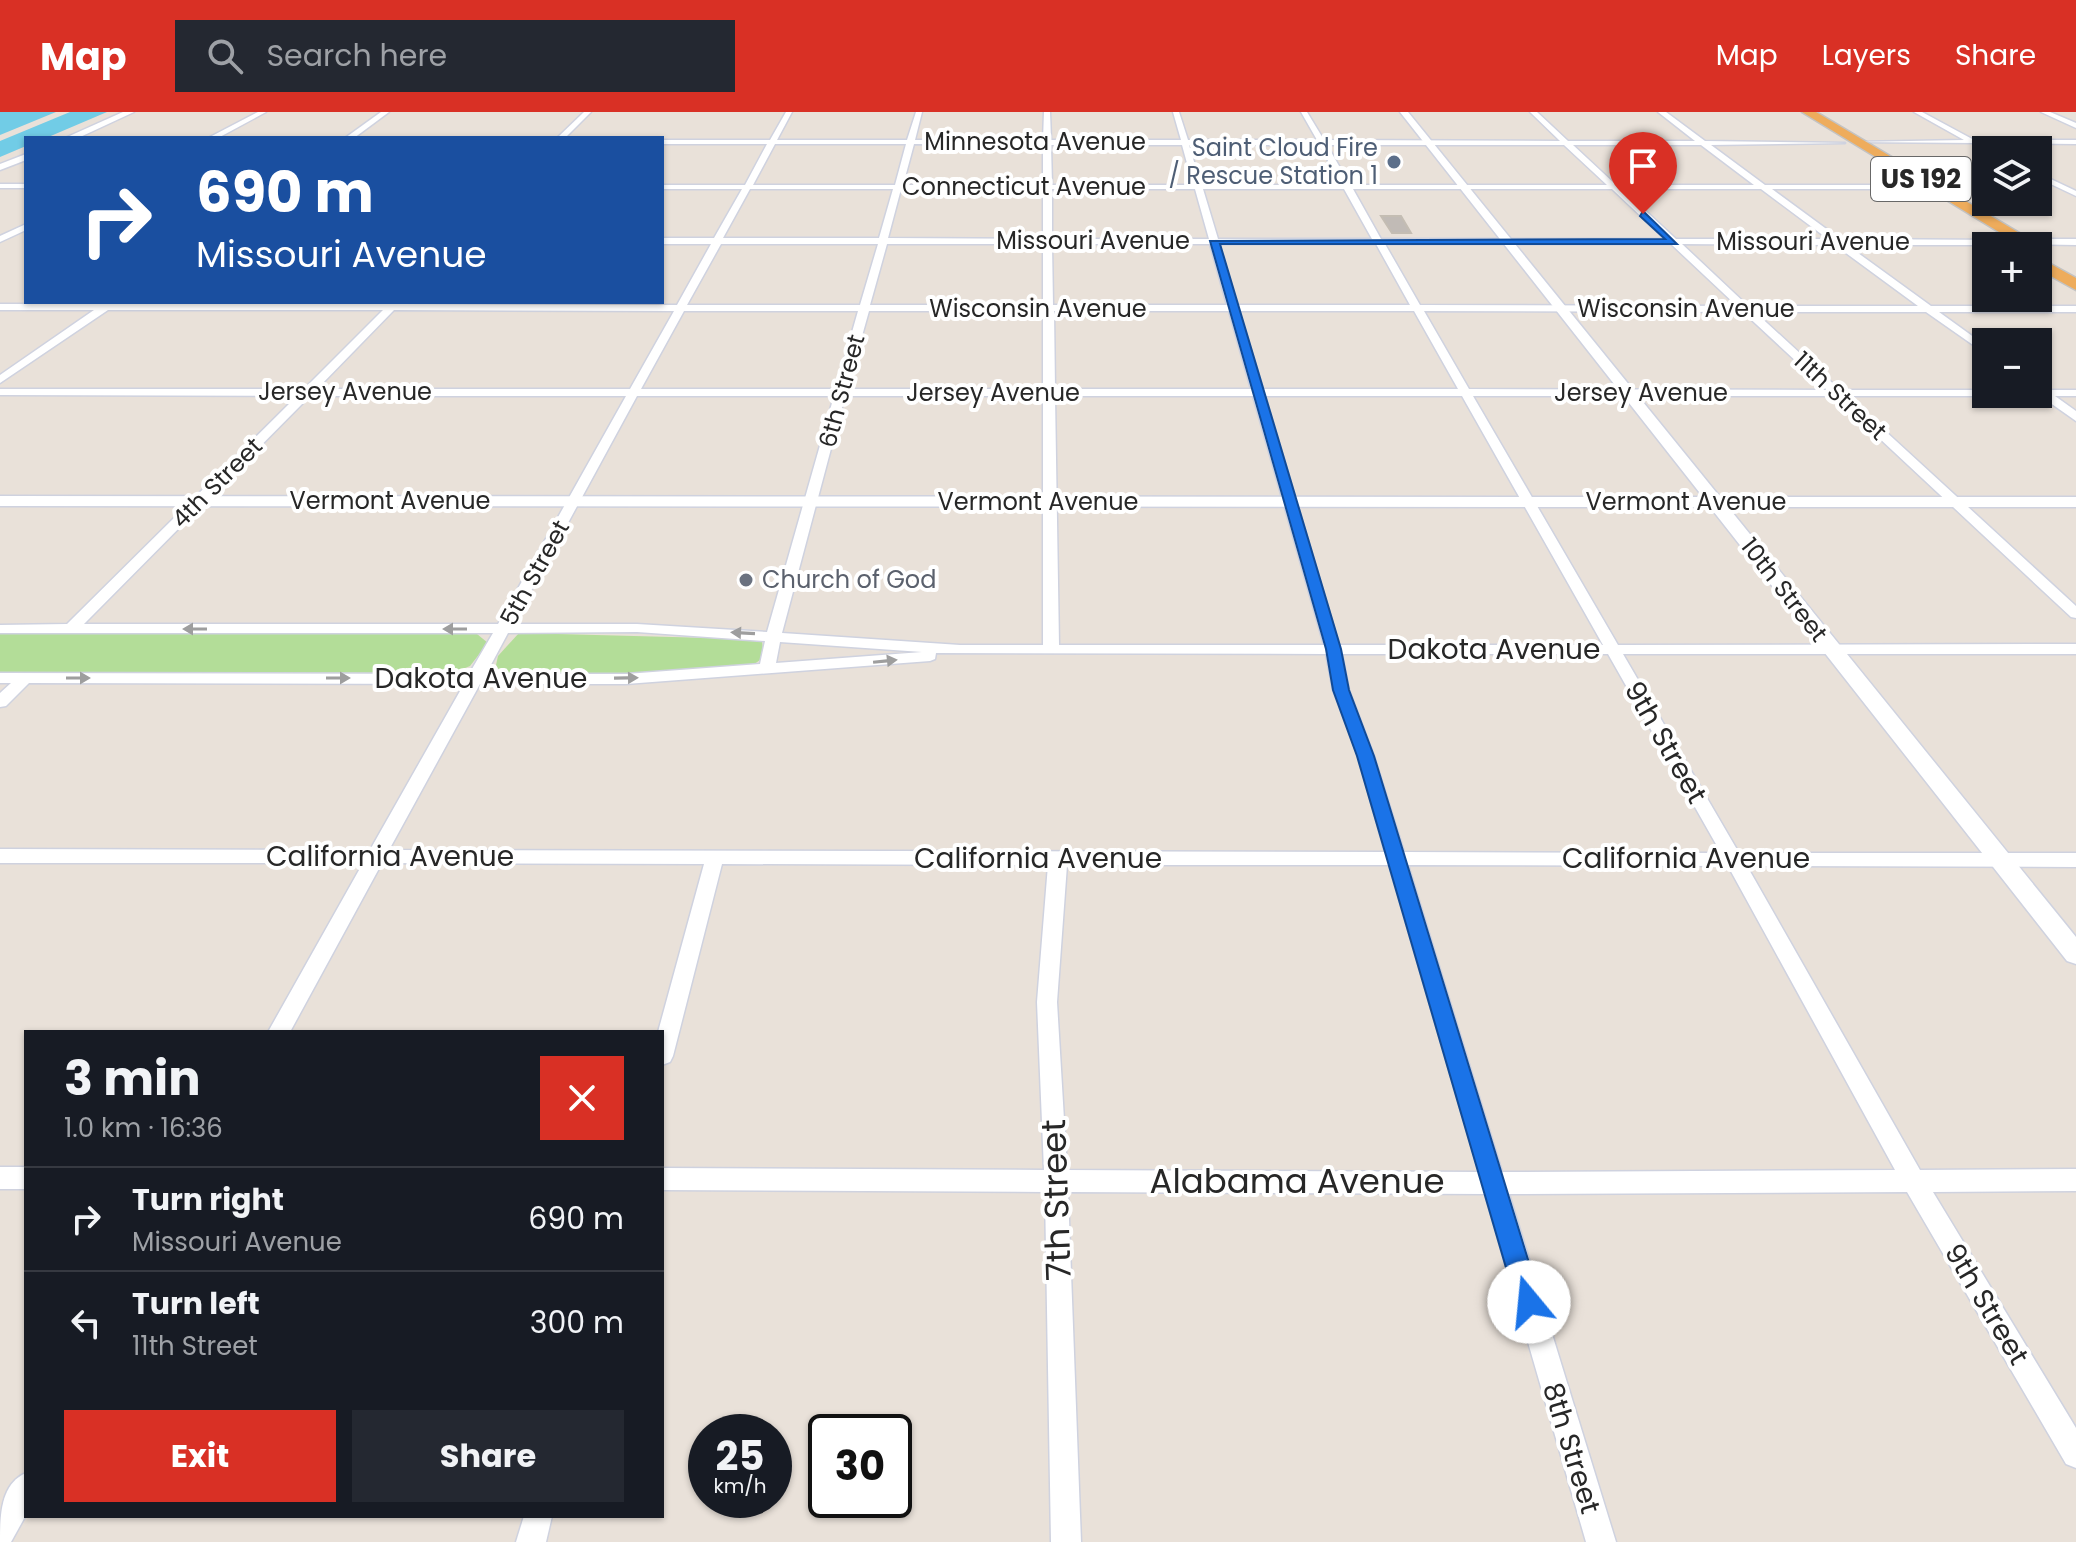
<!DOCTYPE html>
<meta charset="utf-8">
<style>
body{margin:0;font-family:Poppins,sans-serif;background:#242831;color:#f1f3f6;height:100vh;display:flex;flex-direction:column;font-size:30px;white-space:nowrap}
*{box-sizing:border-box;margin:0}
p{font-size:26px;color:#9ea1a6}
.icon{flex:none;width:44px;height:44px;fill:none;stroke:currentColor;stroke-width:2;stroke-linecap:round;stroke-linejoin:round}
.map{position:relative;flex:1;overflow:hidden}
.panel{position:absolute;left:24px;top:918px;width:640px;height:488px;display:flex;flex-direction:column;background:#171b24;border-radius:0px;box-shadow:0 2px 6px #0004}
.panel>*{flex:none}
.guide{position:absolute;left:24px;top:24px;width:640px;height:168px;border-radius:0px;box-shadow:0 2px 6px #0004;background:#1a4fa0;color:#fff;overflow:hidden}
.controls{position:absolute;left:1972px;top:24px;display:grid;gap:16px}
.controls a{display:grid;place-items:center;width:80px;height:80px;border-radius:0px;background:#171b24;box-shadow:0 2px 6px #0004;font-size:40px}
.speed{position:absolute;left:688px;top:1302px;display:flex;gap:16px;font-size:40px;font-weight:700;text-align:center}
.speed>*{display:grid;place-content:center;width:104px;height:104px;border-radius:50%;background:#171b24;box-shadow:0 2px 6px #0004;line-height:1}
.speed small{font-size:20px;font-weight:400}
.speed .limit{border:4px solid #111;border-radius:12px;background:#fff;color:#111}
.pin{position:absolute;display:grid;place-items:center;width:68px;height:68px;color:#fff;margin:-82px -34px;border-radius:50% 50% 50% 0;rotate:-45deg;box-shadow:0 0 8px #0007}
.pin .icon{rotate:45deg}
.me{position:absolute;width:88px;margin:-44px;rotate:343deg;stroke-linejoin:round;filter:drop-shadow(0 0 6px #0008)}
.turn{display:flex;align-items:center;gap:28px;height:168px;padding:0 40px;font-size:36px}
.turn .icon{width:104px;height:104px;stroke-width:2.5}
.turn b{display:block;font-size:56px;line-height:68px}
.round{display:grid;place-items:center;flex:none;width:84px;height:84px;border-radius:0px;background:#242831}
.summary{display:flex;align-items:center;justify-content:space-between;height:136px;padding:0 40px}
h1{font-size:48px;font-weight:700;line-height:60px}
.action{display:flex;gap:16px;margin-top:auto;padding:16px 40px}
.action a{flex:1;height:92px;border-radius:0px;background:#d93025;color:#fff;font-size:32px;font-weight:700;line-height:92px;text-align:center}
.action a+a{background:#242831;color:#f1f3f6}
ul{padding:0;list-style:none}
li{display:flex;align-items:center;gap:24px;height:104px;padding:0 40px;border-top:2px solid #363941}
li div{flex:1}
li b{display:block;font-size:30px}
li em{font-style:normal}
header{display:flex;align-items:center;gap:48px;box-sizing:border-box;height:112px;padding:0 40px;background:#d93025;color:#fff}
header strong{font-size:38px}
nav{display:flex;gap:44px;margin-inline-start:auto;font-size:28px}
.search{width:560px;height:72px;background:#242831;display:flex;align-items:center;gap:20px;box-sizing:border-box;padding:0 28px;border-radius:0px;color:#9ea1a6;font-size:30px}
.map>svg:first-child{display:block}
</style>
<header>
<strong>Map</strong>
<div class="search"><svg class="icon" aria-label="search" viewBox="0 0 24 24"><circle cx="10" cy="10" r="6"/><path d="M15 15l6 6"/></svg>Search here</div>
<nav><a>Map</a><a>Layers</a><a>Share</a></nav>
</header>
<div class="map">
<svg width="2076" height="1430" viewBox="0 0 2076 1430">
<rect width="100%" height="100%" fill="#e9e1d9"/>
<g fill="#b3dd98">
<polygon points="0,521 477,522 488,531 470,554 453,561 0,560"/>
<polygon points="519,521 749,527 762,529 764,545 749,556 637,561 501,561 496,553 498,544"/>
</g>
<g fill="#71cce6">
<polygon points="0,0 56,0 0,23"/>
<polygon points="70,0 107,0 46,26 26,26 26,34 0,45 0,29"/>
</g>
<polygon fill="#c1bbb6" stroke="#c4bdb3" stroke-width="2" points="1381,104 1401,104 1411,121 1392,121"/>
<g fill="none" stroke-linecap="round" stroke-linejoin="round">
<defs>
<g id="minor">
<polygon points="258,0 266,0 218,26 208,26"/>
<polygon points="381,0 389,0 354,26 345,26"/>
<polygon points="584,0 591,0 565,26 557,26"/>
<path d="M786 0H792L777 28H907L916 0H922L915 28H1043L1044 0H1050L1051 28H1181L1173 0H1179L1188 28H1317L1301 0H1307L1324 28 1560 29 1530 0H1537L1568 29H1695L1658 0H1666L1705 29 1845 31 1711 33 1765 73H1914L1918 75 1914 77H1772L1840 127 2007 128 2004 133H1847L1931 194H2076V200H1939L1986 234V242L1926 200H1755L1840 278H1986V282H1991L1986 284H1847L2076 494V506L2071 505 1834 284H1473L1618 533 2076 532V542H1623L1739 741H2076V755L1747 754 1920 1058 2076 1057V1079L1933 1080 2076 1316V1356L2066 1352 1907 1080 1509 1082 1616 1430H1586L1485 1082 1068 1080 1081 1430H1051L1045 1080 662 1078V1056L1044 1058 1037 890 1048 753 722 752 673 944 670 950 662 953V920H658L704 752 382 751 290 920H268L363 751H0V737L370 738 464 572 29 571 6 594 0 595V581L11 571H0V561L469 562 493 521H0V513L67 512 297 284 0 283V277H304L383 198H108L0 271V263L94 198H0V192H389L400 190V192L677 193 711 132H662V126H714L742 77H662V73H745L767 32H662V28H770ZM775 32H906L895 73H753ZM914 32 1043 33V73H903ZM1051 33H1182L1193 73H1052ZM1189 33H1319L1342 73H1201ZM1327 33H1564L1607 73H1350ZM1573 33H1701L1754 73H1616ZM750 77H893L879 126H723ZM901 77H1043V127L888 126ZM1052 77H1195L1209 127H1052ZM1203 77H1344L1372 127H1218ZM1353 77H1612L1665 127H1381ZM1622 77H1761L1828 127H1676ZM721 132H878L860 193H687ZM887 132H1043V193H870ZM1052 132H1210L1227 193H1053ZM1219 132H1376L1410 193H1237ZM1385 132H1671L1737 194 1420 193ZM1682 132 1835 133 1918 194H1748ZM394 198 674 199 630 277H317ZM684 199H858L836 277H641ZM869 199H1043V277H847ZM1054 199H1229L1251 277H1055ZM1239 199H1414L1458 277H1263ZM1424 199 1743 200 1827 278 1469 277ZM310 284H626L498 512H84ZM637 284H834L767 520 637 512H513ZM845 284H1043V533H960L782 521ZM1055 284H1253L1324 533H1059ZM1265 284H1462L1603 533H1339ZM637 520 765 529 760 552 626 562H486L508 521ZM780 530 922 540 776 551ZM936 541 1326 542 1333 578 1358 644 1385 740 389 738 480 572H626L930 549 935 547ZM1342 542H1608L1721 741 1404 740 1374 644 1349 578ZM1067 753H1389L1479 1060 1067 1058 1057 890ZM1408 753 1728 754 1895 1058 1502 1060Z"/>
<polygon points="1914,0 1922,0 1974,28 2076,28 2076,32 1855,30 1964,28"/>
<polygon points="2041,0 2050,0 2076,11 2076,16"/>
<polygon points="2038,61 2076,79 2076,84 2038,66"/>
<rect x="0" y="72" width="26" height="4"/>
<polygon points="1935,74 1986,74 1986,78 1932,78"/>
<polygon points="26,112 26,118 0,130 0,124"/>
<polygon points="2026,127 2076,127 2076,133 2023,132"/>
<polygon points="2038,274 2046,278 2076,278 2076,284 2055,284 2076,299 2076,309 2039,283"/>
<rect x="0" y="1055" width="26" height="22"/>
<path d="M26 1361V1403L11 1430H0C0 1405 0 1372 26 1361Z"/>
<polygon points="524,1404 552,1404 546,1430 516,1430"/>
</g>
<g id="tertiary">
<polygon points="123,0 134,0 78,26 65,26"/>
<polygon points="1400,0 1408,0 1720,385 2076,385 2076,395 1728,395 2076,825 2076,852 2067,849 1710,395 0,394 0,384 1703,385"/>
<polygon points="26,42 26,48 0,58 0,52"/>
</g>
<g id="trunk">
<polygon points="1802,0 1816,0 2041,134 2038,137 2038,134 2022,134"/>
<polygon points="2038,145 2076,166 2076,178 2038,157"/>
</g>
</defs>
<use href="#minor" stroke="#cfd2df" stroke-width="3"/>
<use href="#tertiary" stroke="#cfd2df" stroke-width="3"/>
<use href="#trunk" stroke="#c3c3c3" stroke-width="3"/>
<use href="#minor" fill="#fff" fill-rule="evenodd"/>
<use href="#tertiary" fill="#fff" fill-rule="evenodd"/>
<use href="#trunk" fill="#eeac5c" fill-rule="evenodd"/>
</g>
<defs><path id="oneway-solid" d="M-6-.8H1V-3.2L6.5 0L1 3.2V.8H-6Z" transform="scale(2)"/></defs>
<g fill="#9e9e9e">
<use href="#oneway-solid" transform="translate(195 517) rotate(180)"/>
<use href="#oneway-solid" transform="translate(455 517) rotate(180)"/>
<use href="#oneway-solid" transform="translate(743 521) rotate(-177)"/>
<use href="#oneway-solid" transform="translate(885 549) rotate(-6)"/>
<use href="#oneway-solid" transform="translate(78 566)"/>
<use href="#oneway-solid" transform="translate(338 566)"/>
<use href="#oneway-solid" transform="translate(626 566) rotate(-1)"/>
</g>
<polygon fill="#1a73e8" stroke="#114b97" stroke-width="2" points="1643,99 1677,132 1220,132 1341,537 1349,578 1374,644 1541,1190 1538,1199 1529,1203 1520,1199 1516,1190 1357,644 1333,578 1326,537 1210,129 1665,127 1640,104"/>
<circle fill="#5c6f8a" stroke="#fff" stroke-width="3" cx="1394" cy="50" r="8"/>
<circle fill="#6b7280" stroke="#fff" stroke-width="3" cx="746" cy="468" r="8"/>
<g text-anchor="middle" stroke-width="8" stroke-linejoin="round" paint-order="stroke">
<g font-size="24" fill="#272727" stroke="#fff">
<text x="1035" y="38">Minnesota Avenue</text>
<text x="1024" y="83">Connecticut Avenue</text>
<text x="1093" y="137">Missouri Avenue</text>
<text x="1813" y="138">Missouri Avenue</text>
<text x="1038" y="205">Wisconsin Avenue</text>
<text x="1686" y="205">Wisconsin Avenue</text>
<text transform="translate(842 279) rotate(-75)" y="8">6th Street</text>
<text x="345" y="288">Jersey Avenue</text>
<text x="993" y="289">Jersey Avenue</text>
<text x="1641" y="289">Jersey Avenue</text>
<text transform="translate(1840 284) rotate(43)" y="8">11th Street</text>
<text transform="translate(217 371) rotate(-45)" y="8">4th Street</text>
<text x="390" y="397">Vermont Avenue</text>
<text x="1038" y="398">Vermont Avenue</text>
<text x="1686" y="398">Vermont Avenue</text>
<text transform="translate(535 461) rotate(-61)" y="8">5th Street</text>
<text transform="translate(1784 478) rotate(52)" y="8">10th Street</text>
</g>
<g font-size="24" fill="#4e5e75" stroke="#fff" text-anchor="end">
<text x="1378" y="44">Saint Cloud Fire<tspan x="1378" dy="28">/ Rescue Station 1</tspan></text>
</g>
<g font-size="24" fill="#5b616d" stroke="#fff" text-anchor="start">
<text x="762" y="476">Church of God</text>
</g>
<rect fill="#fff" stroke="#686868" stroke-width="2" x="1871" y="45" width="100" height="44" rx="6"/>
<g font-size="26" font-weight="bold" fill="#272727">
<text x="1921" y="76">US 192</text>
</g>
<g font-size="28" fill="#272727" stroke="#fff">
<text x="1494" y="547">Dakota Avenue</text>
<text x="481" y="576">Dakota Avenue</text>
<text transform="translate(1666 630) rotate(60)" y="10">9th Street</text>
<text x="390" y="754">California Avenue</text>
<text x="1038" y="756">California Avenue</text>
<text x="1686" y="756">California Avenue</text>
<text transform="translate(1987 1192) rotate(59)" y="10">9th Street</text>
<text transform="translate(1572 1336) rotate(73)" y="10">8th Street</text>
</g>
<g font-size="34" fill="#272727" stroke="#fff">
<text x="1297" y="1081">Alabama Avenue</text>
<text transform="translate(1056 1088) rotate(-92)" y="12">7th Street</text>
</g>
</g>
</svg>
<div class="controls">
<a><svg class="icon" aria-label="layers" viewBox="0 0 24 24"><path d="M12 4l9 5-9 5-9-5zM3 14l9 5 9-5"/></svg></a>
<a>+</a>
<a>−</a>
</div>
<div class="speed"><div>25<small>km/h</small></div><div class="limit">30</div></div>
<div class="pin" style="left:1643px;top:102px;background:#d93025"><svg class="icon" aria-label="arrive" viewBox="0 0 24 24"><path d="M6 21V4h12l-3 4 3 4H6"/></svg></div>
<svg class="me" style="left:1529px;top:1190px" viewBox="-20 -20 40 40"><circle r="19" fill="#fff"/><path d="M0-13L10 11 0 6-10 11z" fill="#1a73e8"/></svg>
<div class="guide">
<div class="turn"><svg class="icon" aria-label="right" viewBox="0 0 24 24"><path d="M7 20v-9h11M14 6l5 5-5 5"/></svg><div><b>690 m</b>Missouri Avenue</div></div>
</div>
<section class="panel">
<div class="summary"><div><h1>3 min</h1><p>1.0 km · 16:36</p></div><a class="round" style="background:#d93025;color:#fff"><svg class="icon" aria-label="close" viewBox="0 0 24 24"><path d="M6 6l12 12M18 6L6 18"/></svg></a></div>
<ul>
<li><svg class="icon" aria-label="right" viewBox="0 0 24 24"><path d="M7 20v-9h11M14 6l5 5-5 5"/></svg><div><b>Turn right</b><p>Missouri Avenue</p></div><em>690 m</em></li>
<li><svg class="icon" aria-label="left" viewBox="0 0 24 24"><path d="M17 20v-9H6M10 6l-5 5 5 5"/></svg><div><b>Turn left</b><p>11th Street</p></div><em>300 m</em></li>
</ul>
<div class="action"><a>Exit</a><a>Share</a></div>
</section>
</div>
